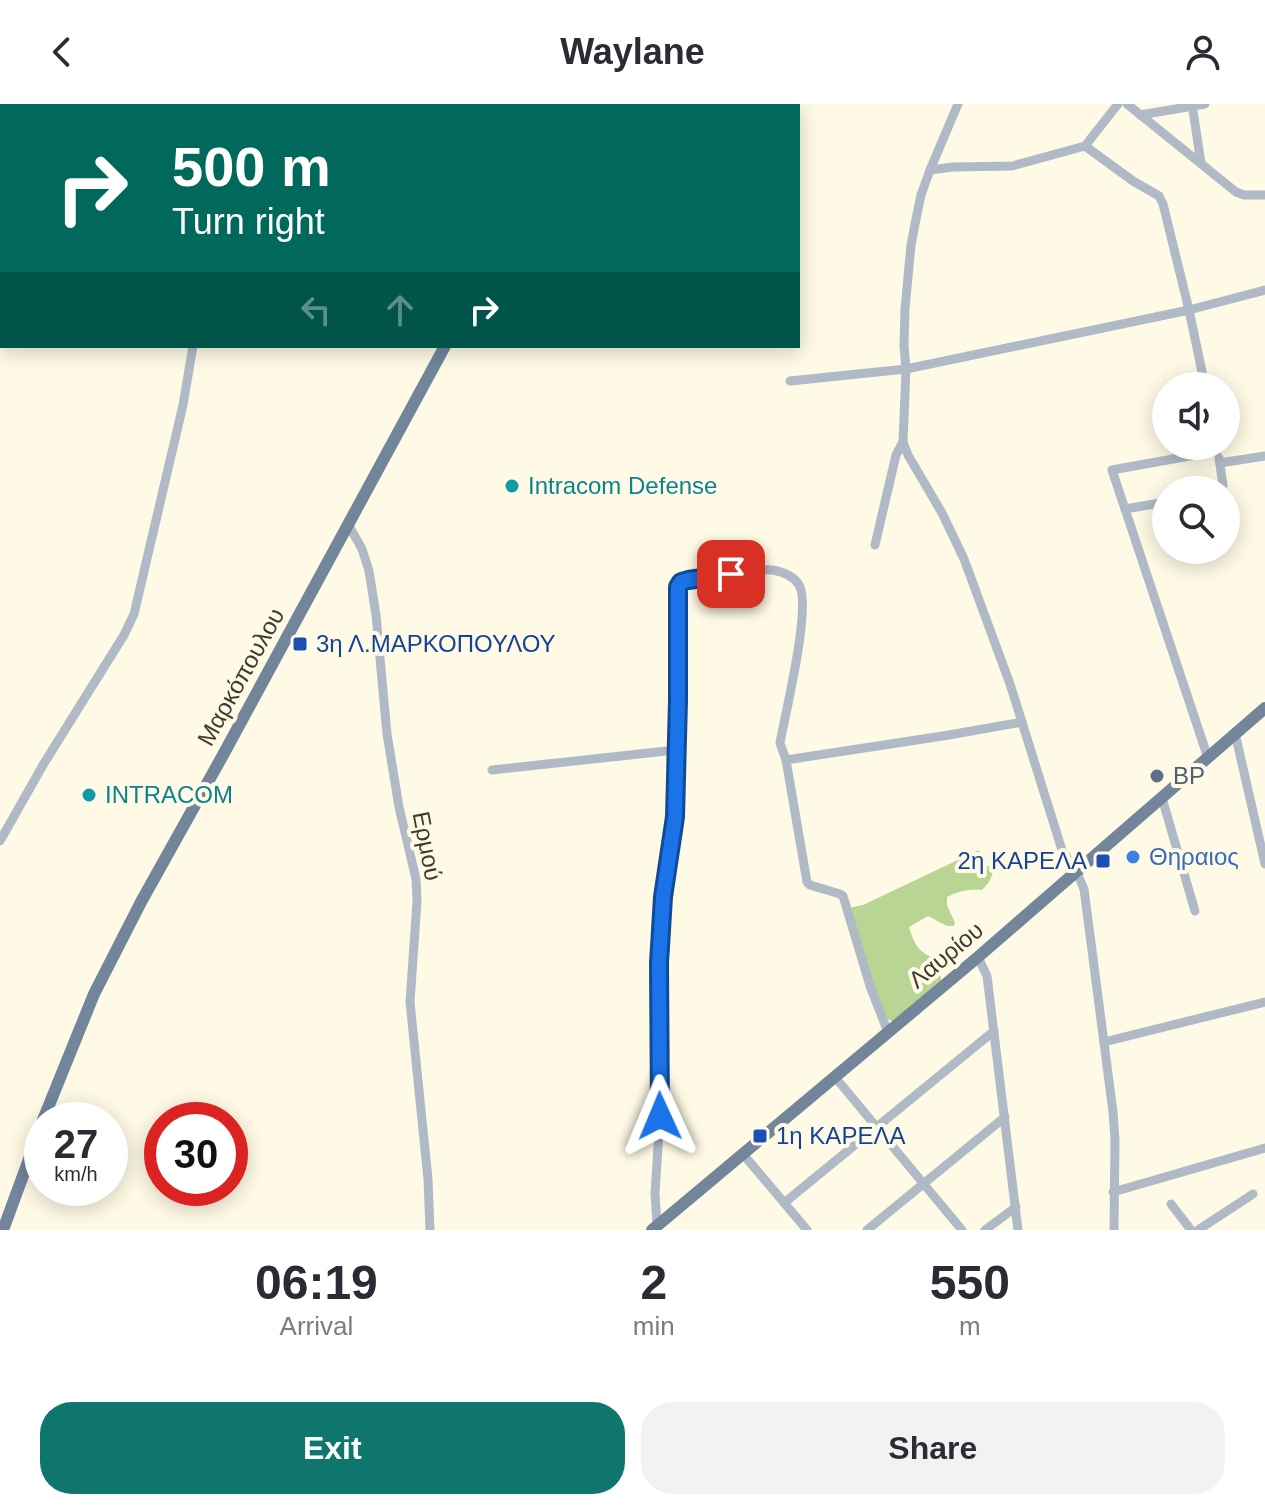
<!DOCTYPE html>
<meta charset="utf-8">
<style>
body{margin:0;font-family:Helvetica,sans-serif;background:#f2f2f3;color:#2b2b33;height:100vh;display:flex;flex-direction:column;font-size:30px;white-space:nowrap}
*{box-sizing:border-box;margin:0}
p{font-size:26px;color:#7c7c81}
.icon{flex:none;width:44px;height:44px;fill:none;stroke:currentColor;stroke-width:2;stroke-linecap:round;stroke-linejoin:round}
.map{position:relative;height:1126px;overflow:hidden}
.drawer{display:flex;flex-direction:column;background:#fff;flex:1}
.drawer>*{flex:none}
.banner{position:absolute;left:0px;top:0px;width:800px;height:244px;box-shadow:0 4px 20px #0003;background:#00695c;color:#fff;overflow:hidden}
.buttons{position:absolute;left:1152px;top:268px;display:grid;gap:16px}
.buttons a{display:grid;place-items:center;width:88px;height:88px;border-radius:50%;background:#fff;box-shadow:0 4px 20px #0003;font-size:40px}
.speed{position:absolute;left:24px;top:998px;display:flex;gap:16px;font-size:40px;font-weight:700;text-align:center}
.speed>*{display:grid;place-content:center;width:104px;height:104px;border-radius:50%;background:#fff;box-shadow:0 4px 20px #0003;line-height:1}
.speed small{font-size:20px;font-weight:400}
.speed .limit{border:12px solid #d22;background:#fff;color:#111}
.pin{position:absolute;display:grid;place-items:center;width:68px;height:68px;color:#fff;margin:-34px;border-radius:16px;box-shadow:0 4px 12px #0006}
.me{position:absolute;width:88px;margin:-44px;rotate:359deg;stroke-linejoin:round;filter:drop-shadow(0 0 6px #0008)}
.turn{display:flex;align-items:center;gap:28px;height:168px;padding:0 40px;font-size:36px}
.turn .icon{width:104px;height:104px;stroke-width:2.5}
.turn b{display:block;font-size:56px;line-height:68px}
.lanes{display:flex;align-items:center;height:76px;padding:0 40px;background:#0003;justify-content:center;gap:40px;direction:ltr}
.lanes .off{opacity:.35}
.eta{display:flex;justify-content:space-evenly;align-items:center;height:136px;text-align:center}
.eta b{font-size:48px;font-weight:700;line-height:56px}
.cta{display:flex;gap:16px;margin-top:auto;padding:16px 40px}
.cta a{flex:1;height:92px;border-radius:32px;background:#0f766e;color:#fff;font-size:32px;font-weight:700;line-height:92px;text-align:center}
.cta a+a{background:#f2f2f3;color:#2b2b33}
header{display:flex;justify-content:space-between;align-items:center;height:104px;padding:0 40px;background:#fff;font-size:36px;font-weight:700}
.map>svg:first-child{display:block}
</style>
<header><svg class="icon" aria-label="back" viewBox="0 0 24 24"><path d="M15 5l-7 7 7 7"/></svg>Waylane<svg class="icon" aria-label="person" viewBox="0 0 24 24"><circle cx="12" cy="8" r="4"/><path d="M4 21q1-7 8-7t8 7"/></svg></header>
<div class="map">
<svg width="1265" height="1126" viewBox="0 0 1265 1126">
<rect width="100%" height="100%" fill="#fffae5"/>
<path fill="#b9d593" d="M979 746 985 760 994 766 989 778 982 786C968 785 959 787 947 793V801L955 819 954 822H947L928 812 909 823C914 839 918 849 935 854L942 878 897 918 889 916 882 909 849 804 863 801Z"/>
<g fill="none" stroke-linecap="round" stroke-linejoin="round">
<g stroke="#b0bac6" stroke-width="9">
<polyline points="1127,0 1236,88 1244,91 1265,91"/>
<polyline points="1192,0 1201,59"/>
<polyline points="232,2 232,0"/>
<polyline points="1140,11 1205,0"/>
<polyline points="1085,42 1133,77 1159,92 1163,100 1189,206 1205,282"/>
<polyline points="930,66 958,0"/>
<polyline points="790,277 906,265 1189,206 1265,186"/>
<polyline points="1219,354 1223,381 1221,386"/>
<polyline points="1220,359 1265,352"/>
<polyline points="1125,405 1166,398"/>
<polyline points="348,420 362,445 369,467 376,511 387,630 399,703 416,775 417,797 410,898 428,1075 430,1126"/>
<polyline points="875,441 896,351 903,338"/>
<polyline points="1235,629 1265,760"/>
<polyline points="1208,654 1112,366 1217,347"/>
<polyline points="492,666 676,646"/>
<polyline points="1162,694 1195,807"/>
<polyline points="0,737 43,661 124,531 134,510 183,301 193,242"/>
<polyline points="978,853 987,872 1018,1126"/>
<polyline points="888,928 870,882 843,792 840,790 810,781 807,778 786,656 949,631 1022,618"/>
<polyline points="1104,938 1265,898"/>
<polyline points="835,973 962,1126"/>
<polyline points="743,1050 807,1126"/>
<polyline points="1113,1088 1265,1044"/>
<polyline points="784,1099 994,927"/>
<polyline points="1171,1100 1191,1126"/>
<path d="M657 1122 655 1089 660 1012 659 859 663 793 675 713 678 596V483L681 478C701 472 753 464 773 466 783 468 794 472 799 481 812 501 785 611 780 639L786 656"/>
<polyline points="867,1126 1005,1013"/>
<polyline points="985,1126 1016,1103"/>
<polyline points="1114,1126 1115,1036 1113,1008 1084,785 1077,769 1062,746 1010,580 964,455 942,409 908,351 903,338 906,265 904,242 905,205 911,141 916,115 921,91 930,66 953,63 1012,62 1085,42 1118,0"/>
<polyline points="1198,1126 1253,1090"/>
</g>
<g stroke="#72859a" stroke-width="12">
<polyline points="573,2 574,0"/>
<polyline points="43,1016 94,890 141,798 223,651 445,242"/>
<polyline points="3,1126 42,1020"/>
<polyline points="652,1126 978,853 1265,604"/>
</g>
</g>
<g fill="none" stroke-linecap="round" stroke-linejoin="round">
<defs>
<polyline id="route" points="660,1012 659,859 663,793 675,713 678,596 678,483 681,478 688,476 731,470"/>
</defs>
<use href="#route" stroke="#114b97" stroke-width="20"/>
<use href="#route" stroke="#1a73e8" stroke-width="14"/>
</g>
<g fill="#0f9aa8" stroke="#fffae5" stroke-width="3">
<circle cx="512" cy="382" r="8"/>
<circle cx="89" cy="691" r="8"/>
</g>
<g fill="#1a4fb4" stroke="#fffae5" stroke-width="3">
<rect x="292" y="532" width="16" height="16" rx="4"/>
<rect x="1095" y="749" width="16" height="16" rx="4"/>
<rect x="752" y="1024" width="16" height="16" rx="4"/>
</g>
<circle fill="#5c6f8a" stroke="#fffae5" stroke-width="3" cx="1157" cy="672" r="8"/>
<circle fill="#3f7fe0" stroke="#fffae5" stroke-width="3" cx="1133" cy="753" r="8"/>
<g text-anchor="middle" stroke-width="8" stroke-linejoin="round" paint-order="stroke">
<g font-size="24" fill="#0d838f" stroke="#fffae5" text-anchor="start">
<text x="528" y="390">Intracom Defense</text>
<text x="105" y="699">INTRACOM</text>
</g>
<g font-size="24" fill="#164399" stroke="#fffae5" text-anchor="start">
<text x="316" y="548">3η Λ.ΜΑΡΚΟΠΟΥΛΟΥ</text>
<text x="1087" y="765" text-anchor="end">2η ΚΑΡΕΛΑ</text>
<text x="776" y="1040">1η ΚΑΡΕΛΑ</text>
</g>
<g font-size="24" fill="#3f3c2f" stroke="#fffae5">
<text transform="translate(241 573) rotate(-61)" y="8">Μαρκόπουλου</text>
<text transform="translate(427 742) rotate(79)" y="8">Ερμού</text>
<text transform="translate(946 851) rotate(-40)" y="8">Λαυρίου</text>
</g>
<g font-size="24" fill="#4e5e75" stroke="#fffae5" text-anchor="start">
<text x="1173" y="680">BP</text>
</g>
<g font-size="24" fill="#366cbe" stroke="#fffae5" text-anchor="start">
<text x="1149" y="761">Θηραιος</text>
</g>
</g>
</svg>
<div class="buttons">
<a><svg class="icon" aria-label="sound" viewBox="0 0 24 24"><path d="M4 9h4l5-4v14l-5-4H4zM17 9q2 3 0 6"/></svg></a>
<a><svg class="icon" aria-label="search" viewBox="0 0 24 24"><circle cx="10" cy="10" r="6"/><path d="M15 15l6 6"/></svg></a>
</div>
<div class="speed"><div>27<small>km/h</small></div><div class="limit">30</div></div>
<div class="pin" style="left:731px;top:470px;background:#d93025"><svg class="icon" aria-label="arrive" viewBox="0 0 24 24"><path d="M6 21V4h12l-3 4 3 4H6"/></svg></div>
<svg class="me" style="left:660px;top:1012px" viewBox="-20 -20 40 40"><path d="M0-17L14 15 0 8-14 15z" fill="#1a73e8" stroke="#fff" stroke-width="4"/></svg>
<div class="banner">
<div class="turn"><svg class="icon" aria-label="right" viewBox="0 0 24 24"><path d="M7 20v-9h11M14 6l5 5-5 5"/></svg><div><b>500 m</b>Turn right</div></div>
<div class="lanes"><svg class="icon off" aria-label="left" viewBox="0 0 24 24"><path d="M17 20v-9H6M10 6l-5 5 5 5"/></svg><svg class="icon off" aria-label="ahead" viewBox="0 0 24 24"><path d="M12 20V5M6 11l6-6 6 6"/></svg><svg class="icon" aria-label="right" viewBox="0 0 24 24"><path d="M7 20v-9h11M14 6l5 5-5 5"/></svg></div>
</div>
</div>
<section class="drawer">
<div class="eta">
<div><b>06:19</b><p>Arrival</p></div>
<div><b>2</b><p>min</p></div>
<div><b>550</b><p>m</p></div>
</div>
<div class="cta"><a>Exit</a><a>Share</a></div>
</section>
